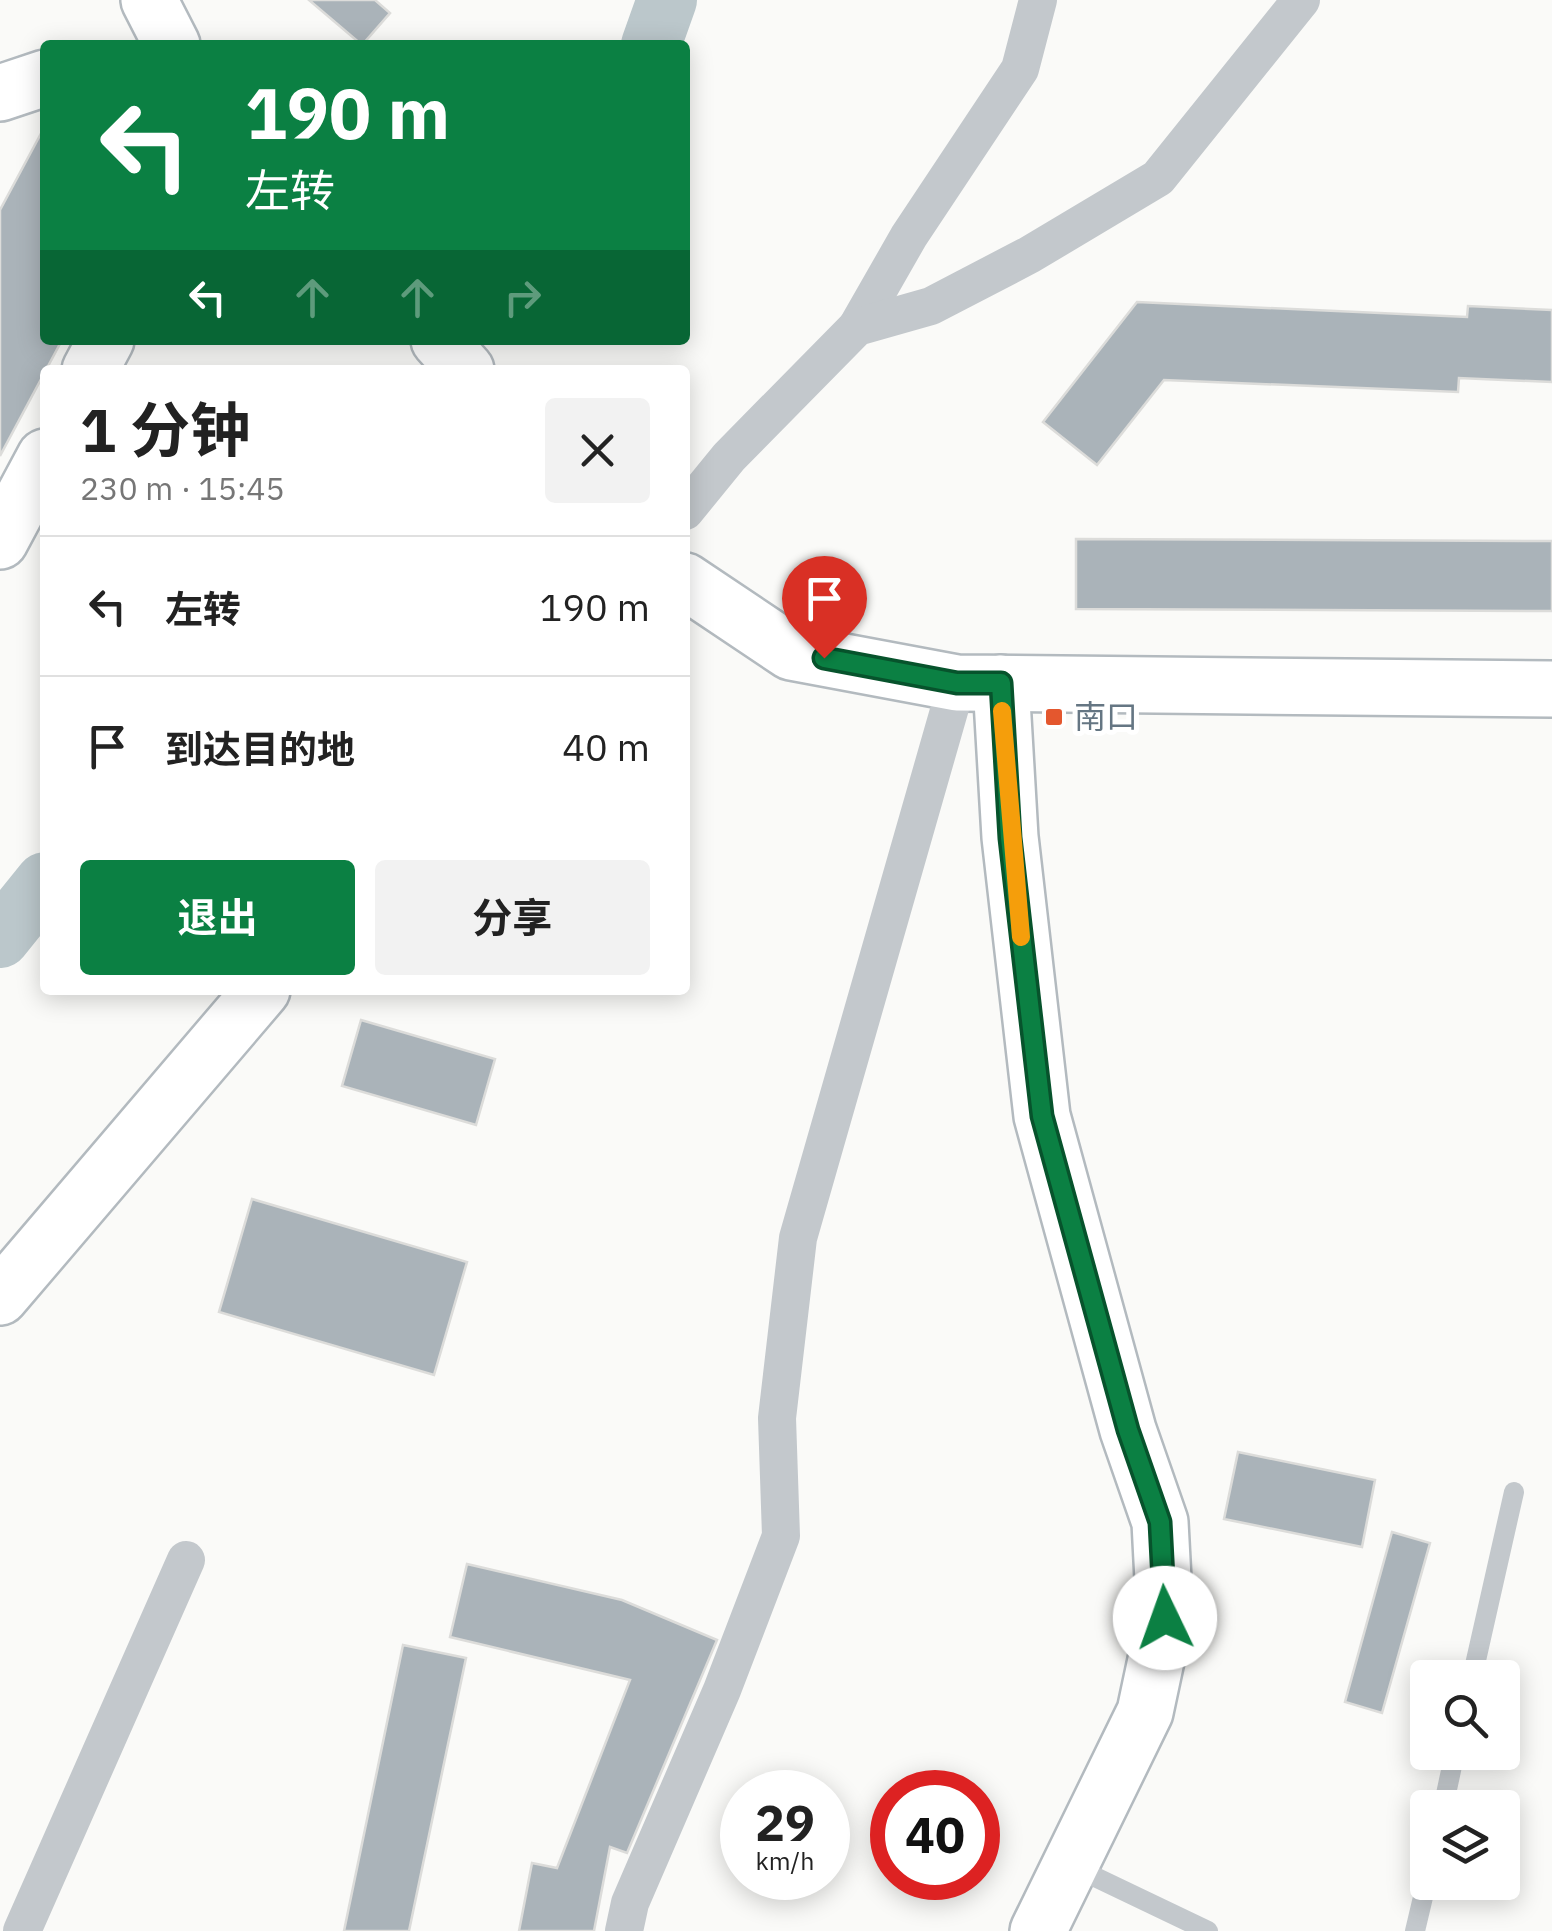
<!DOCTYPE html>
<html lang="zh">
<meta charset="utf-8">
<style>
body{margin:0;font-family:"IBM Plex Sans","Noto Sans SC",sans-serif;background:#f2f2f2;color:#222;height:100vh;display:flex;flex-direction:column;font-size:38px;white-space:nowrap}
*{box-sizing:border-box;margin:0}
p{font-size:32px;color:#767676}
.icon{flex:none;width:55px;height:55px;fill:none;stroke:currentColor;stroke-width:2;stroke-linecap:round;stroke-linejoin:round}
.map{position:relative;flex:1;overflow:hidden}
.side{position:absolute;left:40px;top:365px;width:650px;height:630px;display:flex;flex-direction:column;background:#fff;border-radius:10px;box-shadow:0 5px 25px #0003}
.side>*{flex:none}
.guide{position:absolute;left:40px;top:40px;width:650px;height:305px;border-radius:10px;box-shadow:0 5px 25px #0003;background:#0b8043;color:#fff;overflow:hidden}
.buttons{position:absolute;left:1410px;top:1660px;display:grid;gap:20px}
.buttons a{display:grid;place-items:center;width:110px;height:110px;border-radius:10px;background:#fff;box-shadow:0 5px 25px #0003;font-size:50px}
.speed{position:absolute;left:720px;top:1770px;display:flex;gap:20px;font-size:50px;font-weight:700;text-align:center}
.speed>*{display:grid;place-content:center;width:130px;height:130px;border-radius:50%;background:#fff;box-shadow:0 5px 25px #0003;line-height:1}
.speed small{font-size:25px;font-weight:400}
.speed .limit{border:15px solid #d22;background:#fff;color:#111}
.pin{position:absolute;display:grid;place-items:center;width:85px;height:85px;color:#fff;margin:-102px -42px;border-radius:50% 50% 50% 0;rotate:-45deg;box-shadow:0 0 10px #0007}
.pin .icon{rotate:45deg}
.me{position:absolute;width:110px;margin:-55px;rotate:357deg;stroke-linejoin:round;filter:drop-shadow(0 0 8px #0008)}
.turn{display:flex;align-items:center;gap:35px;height:210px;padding:0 40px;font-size:45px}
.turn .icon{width:130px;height:130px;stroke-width:2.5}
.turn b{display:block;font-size:70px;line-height:85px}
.lanes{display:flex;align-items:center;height:95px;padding:0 40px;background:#0003;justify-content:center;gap:50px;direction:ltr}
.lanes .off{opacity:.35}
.round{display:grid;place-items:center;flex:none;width:105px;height:105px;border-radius:10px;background:#f2f2f2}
.headline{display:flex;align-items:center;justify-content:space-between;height:170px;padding:0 40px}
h1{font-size:60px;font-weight:700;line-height:75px}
.action{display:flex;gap:20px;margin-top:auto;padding:20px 40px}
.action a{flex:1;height:115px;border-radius:10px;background:#0b8043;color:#fff;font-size:40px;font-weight:700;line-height:115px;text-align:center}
.action a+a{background:#f2f2f2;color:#222}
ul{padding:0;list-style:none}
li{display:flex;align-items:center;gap:30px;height:140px;padding:0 40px;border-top:2px solid #e0e0e0}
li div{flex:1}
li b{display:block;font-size:38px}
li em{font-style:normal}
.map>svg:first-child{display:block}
</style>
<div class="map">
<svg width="1552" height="1931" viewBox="0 0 1552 1931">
<rect width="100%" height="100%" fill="#fafaf8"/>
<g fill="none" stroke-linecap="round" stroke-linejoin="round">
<g stroke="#bbc7cb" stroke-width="60">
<polyline points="651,45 667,0"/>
<polyline points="0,938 45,882"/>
</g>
</g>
<g fill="#aab3b9" stroke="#dcdcda" stroke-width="2.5">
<polygon points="309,0 375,0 390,13 362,45"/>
<polygon points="45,126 45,340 62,340 0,456 0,210"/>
<polygon points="1137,302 1467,317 1468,306 1552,310 1552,382 1459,378 1458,392 1164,380 1097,465 1043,422"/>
<polygon points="1076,539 1552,541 1552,611 1076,609"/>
<polygon points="361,1020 495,1059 476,1125 342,1086"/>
<polygon points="252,1199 467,1262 434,1375 219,1312"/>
<polygon points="1238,1452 1375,1480 1362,1547 1224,1519"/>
<polygon points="1392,1532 1430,1543 1382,1713 1345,1702"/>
<polygon points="467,1564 622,1600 717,1640 627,1853 610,1847 594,1931 519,1931 532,1863 557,1868 630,1680 450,1637"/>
<polygon points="403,1645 466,1658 409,1931 344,1931"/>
</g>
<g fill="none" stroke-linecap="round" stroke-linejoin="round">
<defs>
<g id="secondary">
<polyline points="149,0 172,45"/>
<polyline points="0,93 45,78"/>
<polyline points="439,340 466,370"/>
<polyline points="90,370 106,340"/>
<polyline points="0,541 45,457"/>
<polyline points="685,581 791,652 957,683 1552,689"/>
<polyline points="1001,683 1010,837 1042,1116 1128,1430 1160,1522 1165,1618 1145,1712 1038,1931"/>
<polyline points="0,1297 262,990"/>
</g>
</defs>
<use href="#secondary" stroke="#b3babf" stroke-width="60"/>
<g stroke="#c3c8cc" stroke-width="20">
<polyline points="1472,1678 1514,1492"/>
<polyline points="1443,1808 1455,1752"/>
<polyline points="1070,1865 1208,1931"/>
<polyline points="1415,1931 1428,1876"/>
</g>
<g stroke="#c3c8cc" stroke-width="38">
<polyline points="857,327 909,236 1020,69 1038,0"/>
<polyline points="685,511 729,457 857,327 931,306 1029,255 1158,178 1301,0"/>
<polyline points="22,1931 186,1560"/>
<polyline points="624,1931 630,1903 722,1690 781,1536 777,1418 798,1238 957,683"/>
</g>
<use href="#secondary" stroke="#fff" stroke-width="55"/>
</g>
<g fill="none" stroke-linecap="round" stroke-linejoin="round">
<defs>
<polyline id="route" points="824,658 957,683 1001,683 1010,838 1042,1116 1128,1430 1160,1522 1165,1618"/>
</defs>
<use href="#route" stroke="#07532c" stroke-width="25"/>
<use href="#route" stroke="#0b8043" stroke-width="18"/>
<polyline stroke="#f59e0b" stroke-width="18" points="1002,711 1021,937"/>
</g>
<rect fill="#e4572e" stroke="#fff" stroke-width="4" x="1044" y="707" width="20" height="20" rx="5"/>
<g text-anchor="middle" stroke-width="10" stroke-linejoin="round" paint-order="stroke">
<g font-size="32" fill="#657683" stroke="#fff" text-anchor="start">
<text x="1074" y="728">南口</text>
</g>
</g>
</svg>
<div class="buttons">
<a><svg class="icon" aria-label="search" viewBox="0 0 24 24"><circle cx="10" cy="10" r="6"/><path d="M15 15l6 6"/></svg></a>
<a><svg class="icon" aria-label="layers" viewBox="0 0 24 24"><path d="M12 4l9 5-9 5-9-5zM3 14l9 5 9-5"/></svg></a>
</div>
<div class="speed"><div>29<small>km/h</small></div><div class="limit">40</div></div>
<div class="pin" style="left:824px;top:658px;background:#d93025"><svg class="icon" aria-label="arrive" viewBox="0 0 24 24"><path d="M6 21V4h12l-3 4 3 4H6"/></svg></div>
<svg class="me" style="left:1165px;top:1618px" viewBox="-20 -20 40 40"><circle r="19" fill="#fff"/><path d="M0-13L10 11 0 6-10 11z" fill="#0b8043"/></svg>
<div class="guide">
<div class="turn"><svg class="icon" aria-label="left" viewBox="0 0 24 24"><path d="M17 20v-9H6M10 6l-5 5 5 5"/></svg><div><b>190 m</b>左转</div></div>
<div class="lanes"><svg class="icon" aria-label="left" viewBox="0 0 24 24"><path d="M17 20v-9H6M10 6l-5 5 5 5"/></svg><svg class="icon off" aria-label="ahead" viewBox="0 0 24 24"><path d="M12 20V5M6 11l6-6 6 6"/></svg><svg class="icon off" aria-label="ahead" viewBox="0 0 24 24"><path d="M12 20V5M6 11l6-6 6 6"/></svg><svg class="icon off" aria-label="right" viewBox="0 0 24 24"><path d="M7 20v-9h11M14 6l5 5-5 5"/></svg></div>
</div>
<section class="side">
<div class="headline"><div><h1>1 分钟</h1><p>230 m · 15:45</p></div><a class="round"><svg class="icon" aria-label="close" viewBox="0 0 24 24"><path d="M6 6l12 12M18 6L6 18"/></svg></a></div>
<ul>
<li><svg class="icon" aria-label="left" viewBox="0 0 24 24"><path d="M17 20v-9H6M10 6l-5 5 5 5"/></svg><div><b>左转</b></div><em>190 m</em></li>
<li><svg class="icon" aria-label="arrive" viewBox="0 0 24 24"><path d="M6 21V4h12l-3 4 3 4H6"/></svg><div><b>到达目的地</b></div><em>40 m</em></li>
</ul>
<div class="action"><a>退出</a><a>分享</a></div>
</section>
</div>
